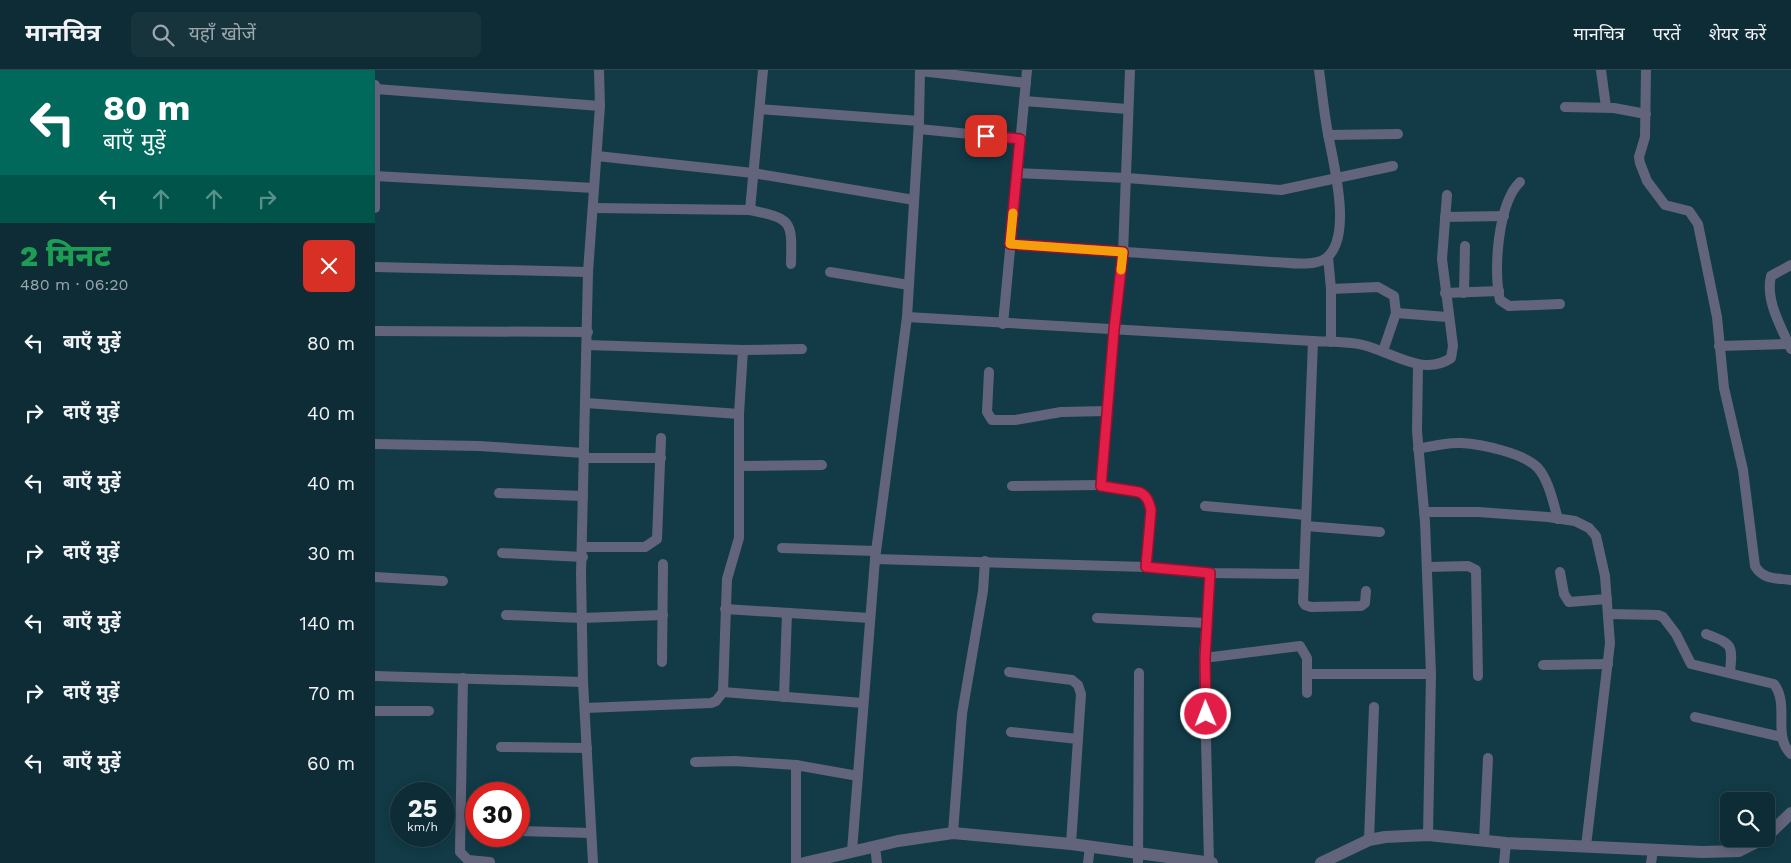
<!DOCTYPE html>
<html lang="hi">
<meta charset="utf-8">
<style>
body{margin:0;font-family:"Work Sans","Noto Sans Devanagari",sans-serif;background:#17343d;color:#f1f3f6;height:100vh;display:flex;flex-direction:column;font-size:19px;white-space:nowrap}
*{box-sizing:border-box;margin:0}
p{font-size:16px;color:#9ba7ad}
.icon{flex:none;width:28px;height:28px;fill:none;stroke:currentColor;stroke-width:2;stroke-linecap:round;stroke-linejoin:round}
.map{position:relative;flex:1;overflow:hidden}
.details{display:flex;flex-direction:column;background:#0e2c35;width:375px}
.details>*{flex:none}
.hud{background:#00695c;color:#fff;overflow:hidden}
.fabs{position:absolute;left:1345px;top:722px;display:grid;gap:10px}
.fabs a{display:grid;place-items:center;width:55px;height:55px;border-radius:8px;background:#0e2c35;box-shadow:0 2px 12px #0003,0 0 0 1px #2e4850;font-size:25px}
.speed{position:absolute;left:15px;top:712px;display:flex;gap:10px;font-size:25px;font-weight:700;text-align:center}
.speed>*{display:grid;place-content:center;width:65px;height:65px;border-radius:50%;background:#0e2c35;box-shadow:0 2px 12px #0003,0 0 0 1px #2e4850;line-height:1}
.speed small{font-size:12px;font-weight:400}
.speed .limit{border:8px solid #d22;background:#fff;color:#111}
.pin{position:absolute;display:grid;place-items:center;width:42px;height:42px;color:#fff;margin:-21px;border-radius:10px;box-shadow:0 2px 8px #0006}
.me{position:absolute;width:55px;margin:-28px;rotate:359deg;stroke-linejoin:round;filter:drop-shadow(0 0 4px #0008)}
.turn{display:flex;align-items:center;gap:18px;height:105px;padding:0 20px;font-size:22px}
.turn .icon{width:65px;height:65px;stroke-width:2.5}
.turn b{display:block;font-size:35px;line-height:42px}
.lanes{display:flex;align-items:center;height:48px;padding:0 20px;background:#0003;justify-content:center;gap:25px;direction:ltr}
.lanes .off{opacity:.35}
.round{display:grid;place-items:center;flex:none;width:52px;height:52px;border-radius:8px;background:#17343d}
.overview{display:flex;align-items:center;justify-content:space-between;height:85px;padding:0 20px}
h1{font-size:30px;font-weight:800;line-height:38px;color:#1e9e55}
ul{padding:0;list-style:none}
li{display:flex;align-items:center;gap:15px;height:70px;padding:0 20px}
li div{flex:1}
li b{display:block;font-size:19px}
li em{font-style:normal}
header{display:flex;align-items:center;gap:30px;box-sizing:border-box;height:70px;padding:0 25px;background:#0e2c35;border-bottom:1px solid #2e4850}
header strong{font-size:24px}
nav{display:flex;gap:28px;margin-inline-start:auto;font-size:18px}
.search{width:350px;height:45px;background:#17343d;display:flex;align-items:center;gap:12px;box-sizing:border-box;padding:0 18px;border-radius:8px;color:#9ba7ad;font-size:19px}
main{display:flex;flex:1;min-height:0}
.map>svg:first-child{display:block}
</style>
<header>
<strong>मानचित्र</strong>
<div class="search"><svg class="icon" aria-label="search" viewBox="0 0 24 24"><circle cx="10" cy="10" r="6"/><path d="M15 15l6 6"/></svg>यहाँ खोजें</div>
<nav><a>मानचित्र</a><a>परतें</a><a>शेयर करें</a></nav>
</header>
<main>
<section class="details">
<div class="hud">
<div class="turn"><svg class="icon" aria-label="left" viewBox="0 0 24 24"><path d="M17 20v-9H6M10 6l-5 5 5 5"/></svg><div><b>80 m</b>बाएँ मुड़ें</div></div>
<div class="lanes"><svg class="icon" aria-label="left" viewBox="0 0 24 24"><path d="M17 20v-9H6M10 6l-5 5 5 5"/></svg><svg class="icon off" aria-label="ahead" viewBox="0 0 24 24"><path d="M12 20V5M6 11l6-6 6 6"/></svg><svg class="icon off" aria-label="ahead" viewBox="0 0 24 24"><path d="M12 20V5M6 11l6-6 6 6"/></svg><svg class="icon off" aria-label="right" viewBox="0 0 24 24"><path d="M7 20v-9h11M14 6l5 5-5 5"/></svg></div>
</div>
<div class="overview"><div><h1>2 मिनट</h1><p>480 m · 06:20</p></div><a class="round" style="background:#d93025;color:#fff"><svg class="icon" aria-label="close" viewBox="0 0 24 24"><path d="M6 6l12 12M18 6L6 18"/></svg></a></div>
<ul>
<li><svg class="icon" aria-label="left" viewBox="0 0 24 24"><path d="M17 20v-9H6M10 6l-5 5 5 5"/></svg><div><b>बाएँ मुड़ें</b></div><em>80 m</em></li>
<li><svg class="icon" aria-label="right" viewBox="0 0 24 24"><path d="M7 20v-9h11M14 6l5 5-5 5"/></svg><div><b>दाएँ मुड़ें</b></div><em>40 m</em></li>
<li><svg class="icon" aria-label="left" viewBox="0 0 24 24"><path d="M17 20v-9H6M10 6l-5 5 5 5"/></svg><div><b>बाएँ मुड़ें</b></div><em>40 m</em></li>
<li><svg class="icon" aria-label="right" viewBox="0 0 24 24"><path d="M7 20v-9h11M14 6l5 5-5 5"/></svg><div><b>दाएँ मुड़ें</b></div><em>30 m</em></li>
<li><svg class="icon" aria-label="left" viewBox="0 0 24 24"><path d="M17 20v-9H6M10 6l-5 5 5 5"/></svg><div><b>बाएँ मुड़ें</b></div><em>140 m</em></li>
<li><svg class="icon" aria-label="right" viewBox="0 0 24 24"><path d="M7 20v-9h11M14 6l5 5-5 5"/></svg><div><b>दाएँ मुड़ें</b></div><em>70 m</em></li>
<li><svg class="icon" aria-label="left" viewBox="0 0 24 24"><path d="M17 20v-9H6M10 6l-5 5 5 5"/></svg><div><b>बाएँ मुड़ें</b></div><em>60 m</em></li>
</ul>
</section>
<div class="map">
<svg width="1416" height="793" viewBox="0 0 1416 793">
<rect width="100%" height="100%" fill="#123b47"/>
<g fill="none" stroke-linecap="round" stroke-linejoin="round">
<g stroke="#62647b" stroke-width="10">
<polyline points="545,0 544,51 532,247 500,489 771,497 835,503 929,504"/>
<path d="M755 0 748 183 739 260 726 415 764 422C772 425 774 432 776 440L771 497"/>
<polyline points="1226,0 1231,37"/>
<path d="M1271 0 1270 67 1264 87 1265 93 1272 111 1290 135 1314 141 1323 154 1342 247 1349 318 1368 400 1380 496C1388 510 1402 508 1416 510"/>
<polyline points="545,1 651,13"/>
<polyline points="0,15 0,138"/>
<polyline points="1,19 225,36"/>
<polyline points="649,31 752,39"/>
<polyline points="1190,37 1239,38 1271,44"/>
<polyline points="385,39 544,51"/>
<polyline points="544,59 645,69"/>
<polyline points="953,65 1023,64"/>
<polyline points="222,86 378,103 539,130"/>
<polyline points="641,103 752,108 906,120 1018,96"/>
<polyline points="0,106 219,118"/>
<path d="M1145 112C1123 133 1118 201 1125 230L1134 236 1185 234"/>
<polyline points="218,138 375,140 388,0"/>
<path d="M375 140C418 149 417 151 416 194"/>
<polyline points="1070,147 1129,146"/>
<path d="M635 174 898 192C912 192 937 197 950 189 979 169 958 92 953 64 949 43 947 22 944 0"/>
<polyline points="953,187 956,219 956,272"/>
<path d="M1416 195 1396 206C1390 230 1406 257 1416 279"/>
<polyline points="0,197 213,202"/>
<polyline points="455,202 534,215"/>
<polyline points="956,219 1003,217 1019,226 1021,243 1008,281"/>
<polyline points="1070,223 1124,221"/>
<polyline points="1089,223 1090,176"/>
<polyline points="1021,243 1072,247"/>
<polyline points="532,247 938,271 928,532 930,535 936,537 986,536 990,533 991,521"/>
<polyline points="628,254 652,0"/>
<polyline points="0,261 213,262"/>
<path d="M938 271C954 272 972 271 988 275 1017 282 1048 307 1076 288L1078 276 1067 189 1072 125"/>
<polyline points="212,275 368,280 364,344 364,468 352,509 348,622 488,633"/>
<polyline points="1344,276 1414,274"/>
<polyline points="368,280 427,279"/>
<polyline points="1043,295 1042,361 1050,452 1056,604 1053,765"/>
<polyline points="614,302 612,342 617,350 640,350 686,342 733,341"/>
<polyline points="211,333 364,344"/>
<polyline points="0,374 104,376 209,383"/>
<path d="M1043 379C1057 376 1072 372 1086 373 1106 374 1149 383 1163 398 1174 411 1178 432 1183 449"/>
<polyline points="209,388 286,388"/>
<polyline points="364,396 447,395"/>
<polyline points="637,416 726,415"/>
<polyline points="124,423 208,426"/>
<polyline points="830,436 931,445"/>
<polyline points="1049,442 1103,442 1173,447 1200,451 1214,458 1221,466 1230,506 1235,573 1211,776"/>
<polyline points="931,456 1005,462"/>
<polyline points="208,477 270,477 282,469 286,368"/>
<polyline points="407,478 500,481"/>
<polyline points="127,483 208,487"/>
<polyline points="1052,497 1093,496 1101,500 1103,606"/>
<polyline points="1185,502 1189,524 1194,532 1232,529"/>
<polyline points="0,507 68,511"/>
<polyline points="350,539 495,548"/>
<path d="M1234 544 1283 545 1288 547 1301 564 1316 594 1399 614C1415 635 1397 666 1416 684"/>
<polyline points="131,545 207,548 288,545"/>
<polyline points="722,548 832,553"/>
<path d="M1331 564C1357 574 1358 574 1355 602"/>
<polyline points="829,588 925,576 932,588 932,623"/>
<polyline points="287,592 288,494"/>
<polyline points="1168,595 1233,594"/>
<polyline points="634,602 697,610 703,615 706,624 696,774"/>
<polyline points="932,604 1056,604"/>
<polyline points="0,606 208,612"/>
<polyline points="88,608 85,782 93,790 115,792"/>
<polyline points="409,627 412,543"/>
<polyline points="210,638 336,633 341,631 348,622"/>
<polyline points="0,641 54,641"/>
<polyline points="1320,647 1407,667"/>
<polyline points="636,662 703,669"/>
<polyline points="126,677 212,678"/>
<polyline points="320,692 360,691 421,695"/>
<polyline points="144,761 216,763"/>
<polyline points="578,763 587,644 608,521 610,491"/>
<polyline points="994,770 999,637"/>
<polyline points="1109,771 1113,688"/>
<polyline points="500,776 502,793"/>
<polyline points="477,781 500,489"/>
<polyline points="834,792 829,588 835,503"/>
<polyline points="218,793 208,612 206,505 213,202 225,36 224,0"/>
<polyline points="421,793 421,695 483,706"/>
<polyline points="713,793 715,776"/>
<polyline points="763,793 764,603"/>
<polyline points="1129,793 1131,773"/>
<polyline points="1276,793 1278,780"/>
</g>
<g stroke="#62647b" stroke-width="12">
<polyline points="1391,767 1416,743"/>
<polyline points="429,793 523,771 578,763 696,774 837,793"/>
<polyline points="946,793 994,770 1010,767 1053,765 1131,773 1327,782 1364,781 1388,769"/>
</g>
</g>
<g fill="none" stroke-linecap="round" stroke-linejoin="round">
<defs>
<path id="route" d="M611 66 645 69 635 174 748 182 739 260 726 416 764 422C772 425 774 432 776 440L771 497 835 503 830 588 831 644"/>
</defs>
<use href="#route" stroke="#92132f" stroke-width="12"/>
<use href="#route" stroke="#e11d48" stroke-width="9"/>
<polyline stroke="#f59e0b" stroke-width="9" points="638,143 635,174 748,182 746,200"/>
</g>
</svg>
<div class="fabs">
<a><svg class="icon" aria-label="search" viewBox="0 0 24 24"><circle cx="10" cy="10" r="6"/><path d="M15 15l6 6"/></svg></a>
</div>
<div class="speed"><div>25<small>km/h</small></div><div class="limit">30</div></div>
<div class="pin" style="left:611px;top:66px;background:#d93025"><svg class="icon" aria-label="arrive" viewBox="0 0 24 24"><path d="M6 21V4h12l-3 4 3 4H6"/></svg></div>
<svg class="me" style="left:831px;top:644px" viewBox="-20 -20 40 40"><circle r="17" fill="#e11d48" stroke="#fff" stroke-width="3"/><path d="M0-11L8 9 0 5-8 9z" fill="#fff"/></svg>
</div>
</main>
